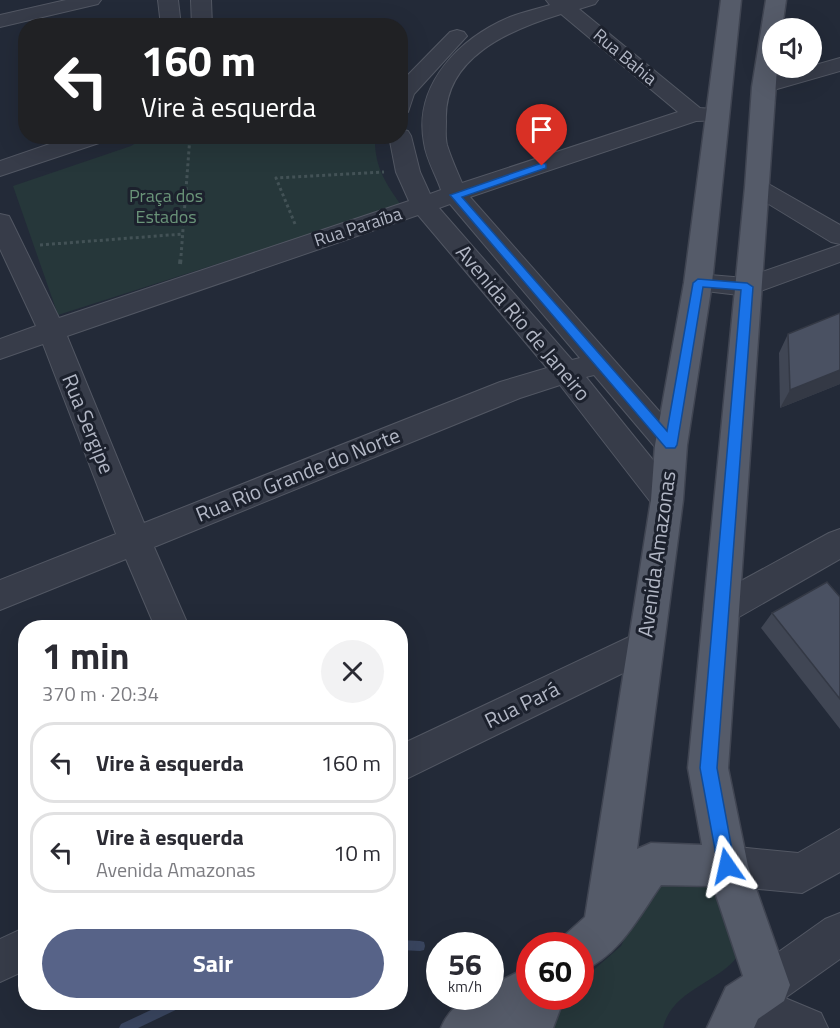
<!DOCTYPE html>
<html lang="pt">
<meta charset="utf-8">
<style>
body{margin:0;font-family:"Titillium Web",sans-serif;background:#f2f2f3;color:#2b2b33;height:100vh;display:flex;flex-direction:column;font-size:22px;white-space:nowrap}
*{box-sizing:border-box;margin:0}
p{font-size:20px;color:#7c7c81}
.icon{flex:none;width:33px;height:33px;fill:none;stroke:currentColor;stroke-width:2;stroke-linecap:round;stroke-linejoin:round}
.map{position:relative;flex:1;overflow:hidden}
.panel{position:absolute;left:18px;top:620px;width:390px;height:390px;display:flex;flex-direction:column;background:#fff;border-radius:24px;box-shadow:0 6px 24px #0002}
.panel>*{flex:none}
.top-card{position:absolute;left:18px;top:18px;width:390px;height:126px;border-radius:24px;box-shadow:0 6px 24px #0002;background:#202124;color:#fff;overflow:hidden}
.controls{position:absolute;left:762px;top:18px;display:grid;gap:12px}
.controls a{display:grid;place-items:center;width:60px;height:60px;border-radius:50%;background:#fff;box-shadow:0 6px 24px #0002;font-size:30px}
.speed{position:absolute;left:426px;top:932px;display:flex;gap:12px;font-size:30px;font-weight:700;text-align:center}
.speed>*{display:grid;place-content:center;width:78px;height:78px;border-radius:50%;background:#fff;box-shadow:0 6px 24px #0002;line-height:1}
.speed small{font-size:15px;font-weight:400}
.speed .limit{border:9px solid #d22;background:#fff;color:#111}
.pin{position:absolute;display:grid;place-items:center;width:51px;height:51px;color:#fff;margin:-62px -26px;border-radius:50% 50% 50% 0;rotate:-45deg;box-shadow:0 0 6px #0007}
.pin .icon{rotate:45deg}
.me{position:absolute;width:66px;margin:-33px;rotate:349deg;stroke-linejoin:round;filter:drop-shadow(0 0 4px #0008)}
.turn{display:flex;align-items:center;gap:21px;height:126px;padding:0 24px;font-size:27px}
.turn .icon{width:78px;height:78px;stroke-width:2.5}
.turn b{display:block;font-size:42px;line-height:51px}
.round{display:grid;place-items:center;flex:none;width:63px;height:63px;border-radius:32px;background:#f2f2f3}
.headline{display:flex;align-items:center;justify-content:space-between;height:102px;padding:0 24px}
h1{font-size:36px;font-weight:700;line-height:45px}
.cta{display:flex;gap:12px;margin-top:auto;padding:12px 24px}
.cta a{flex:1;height:69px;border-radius:36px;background:#576388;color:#fff;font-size:24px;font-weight:700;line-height:69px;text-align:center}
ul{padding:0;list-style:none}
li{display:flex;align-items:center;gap:18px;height:81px;margin:0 12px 9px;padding:0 12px;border:3px solid #e1e1e2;border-radius:24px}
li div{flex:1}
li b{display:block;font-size:22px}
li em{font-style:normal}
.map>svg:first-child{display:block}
</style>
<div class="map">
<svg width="840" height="1028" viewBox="0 0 840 1028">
<rect width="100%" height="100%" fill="#232a38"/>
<g fill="#26373a">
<path d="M375 136C374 166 385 182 401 205L58 315 13 186 131 146 146 137Z"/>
<path d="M669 872 706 877 733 901 737 957C716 984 672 990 663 1028H546L563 996H580L581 981 621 946 632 923Z"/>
</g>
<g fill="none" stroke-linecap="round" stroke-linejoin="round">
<g fill="#3a4660" fill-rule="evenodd">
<polygon points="400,940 420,941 424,942 425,946 424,950 420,951 400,950"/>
<polygon points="168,1002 186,1002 184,1006 138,1028 119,1028 121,1024"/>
</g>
<defs>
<g id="minor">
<polygon points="66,0 101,0 98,4 0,27 0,15"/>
<polygon points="158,0 178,0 181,26 161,26"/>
<polygon points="191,0 211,0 212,26 192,26"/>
<path d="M546 0H598L595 4 579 9 700 108 725 110 728 115 725 120 696 121 470 197 682 437 686 445 682 453 671 457 660 453 594 375 586 377 678 491 683 500 678 509 667 513 656 509 560 385 520 398 154 547 189 627H155L126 559 0 610V580L116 534 43 344 0 359V339L36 326 0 249V214L9 216 12 222 59 318 409 201 396 172 389 136H400V129L408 131 411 136 420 172 430 194 441 190C436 175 426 159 424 143 413 84 460 38 510 17 523 12 537 9 550 5ZM561 14 678 112 462 183C457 171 451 158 447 145 445 137 446 129 446 121 443 58 509 30 561 14ZM450 204 580 358 572 360 439 208ZM418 215 547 368 500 382 144 523 67 336Z"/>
<polygon points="457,30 464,32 467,36 414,94 408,112 400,113 400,83 450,32"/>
<polygon points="840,58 840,71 763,93 755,92 752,87 755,82"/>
<polygon points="73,136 108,136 105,141 0,176 0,161"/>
<polygon points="757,180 765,182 840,225 840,244 831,242 749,192 745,187 749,182"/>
<polygon points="840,245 840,262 747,296 689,289 685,283 689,277 698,274 745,278"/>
<polygon points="840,529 840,559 732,621 720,625 708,621 703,610 708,599 829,533"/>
<polygon points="644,630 656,635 661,646 656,657 400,782 400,745"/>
<polygon points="840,829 840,872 802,893 727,886 713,880 707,866 713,852 727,846 798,853"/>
<polygon points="840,913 840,959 785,998 821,1013 828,1028 751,1028 727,1018 721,1003 727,988 742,982 747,984 753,970 825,919"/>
<polygon points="26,927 26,970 0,982 0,939"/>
</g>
<g id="major">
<path d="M721 0H741L712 283 687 445 683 500 637 849 651 843 702 845 688 768 745 187 752 87 766 0H786L782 28H772V68H777L728 768 748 866 790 985 784 1001 758 1019 754 1028H707L726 987 743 976 713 886 661 885C638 918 619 956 580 972V945H560L565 935 585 917 651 500 655 445 684 283Z"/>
<path d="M530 966V996H565L553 1028H441C450 1006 466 996 490 996V986Z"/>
</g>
</defs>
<use href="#minor" stroke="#525763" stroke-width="2"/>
<use href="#major" stroke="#404552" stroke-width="3"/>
<g stroke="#435256" stroke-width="3" stroke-dasharray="3 3" stroke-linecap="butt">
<polyline points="295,224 276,178 384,172"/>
<polyline points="40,245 183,234"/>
<polyline points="181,256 190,136"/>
</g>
<polyline stroke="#435256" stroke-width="4" stroke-dasharray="4.5 4.5" stroke-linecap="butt" points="180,264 181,255"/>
<use href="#minor" fill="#373c49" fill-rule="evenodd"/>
<use href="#major" fill="#555b69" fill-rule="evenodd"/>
</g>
<g fill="#404654">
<polygon points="840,313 840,384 780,408 779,353 788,334"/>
<polygon points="840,597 840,729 761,628 772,613"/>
</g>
<polygon fill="#343945" points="840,370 840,384 780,408 790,390"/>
<g fill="#4a5162" stroke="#343945" stroke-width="1.5">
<polygon points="840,313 840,370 790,390 788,334"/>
<polygon points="827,582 840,597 840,699 772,613"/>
</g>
<polygon fill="#1a73e8" stroke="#114b97" stroke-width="1.5" points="542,163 546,164 546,168 462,197 667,431 693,283 698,279 747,283 753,287 717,768 735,866 733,872 727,875 721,872 718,866 700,768 741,290 703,287 677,445 675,448 666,448 450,195"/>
<g text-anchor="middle" stroke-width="6" stroke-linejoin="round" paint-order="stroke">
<g font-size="18" fill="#b2b7c5" stroke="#1c212d">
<text transform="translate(625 57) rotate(40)" y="6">Rua Bahia</text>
<text transform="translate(358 227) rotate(-18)" y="6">Rua Paraíba</text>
</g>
<g font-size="18" fill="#6a9479" stroke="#1c212d">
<text x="166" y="202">Praça dos<tspan x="166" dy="21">Estados</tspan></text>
</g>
<g font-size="21" fill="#b2b7c5" stroke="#1c212d">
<text transform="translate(523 323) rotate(50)" y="7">Avenida Rio de Janeiro</text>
<text transform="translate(88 424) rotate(68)" y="7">Rua Sergipe</text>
<text transform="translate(298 475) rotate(-22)" y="7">Rua Rio Grande do Norte</text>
<text transform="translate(657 554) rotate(-82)" y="7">Avenida Amazonas</text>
<text transform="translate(522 705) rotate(-26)" y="7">Rua Pará</text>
</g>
</g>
</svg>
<div class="controls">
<a><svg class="icon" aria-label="sound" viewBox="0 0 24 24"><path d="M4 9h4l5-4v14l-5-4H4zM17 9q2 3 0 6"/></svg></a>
</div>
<div class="speed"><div>56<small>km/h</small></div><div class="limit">60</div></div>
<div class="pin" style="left:542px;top:166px;background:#d93025"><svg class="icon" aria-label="arrive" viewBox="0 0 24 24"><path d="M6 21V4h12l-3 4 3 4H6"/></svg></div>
<svg class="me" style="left:727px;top:866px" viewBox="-20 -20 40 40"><path d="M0-17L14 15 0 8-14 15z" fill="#1a73e8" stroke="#fff" stroke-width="4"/></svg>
<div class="top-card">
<div class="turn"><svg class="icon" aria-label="left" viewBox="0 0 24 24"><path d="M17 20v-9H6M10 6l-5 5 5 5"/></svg><div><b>160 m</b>Vire à esquerda</div></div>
</div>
<section class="panel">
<div class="headline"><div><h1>1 min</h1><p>370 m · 20:34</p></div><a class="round"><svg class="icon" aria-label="close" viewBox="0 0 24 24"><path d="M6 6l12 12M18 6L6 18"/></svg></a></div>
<ul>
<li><svg class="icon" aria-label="left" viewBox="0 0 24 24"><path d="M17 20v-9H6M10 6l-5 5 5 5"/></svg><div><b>Vire à esquerda</b></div><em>160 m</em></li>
<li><svg class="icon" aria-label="left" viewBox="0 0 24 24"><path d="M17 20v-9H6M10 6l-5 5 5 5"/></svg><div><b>Vire à esquerda</b><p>Avenida Amazonas</p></div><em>10 m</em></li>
</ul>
<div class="cta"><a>Sair</a></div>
</section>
</div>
